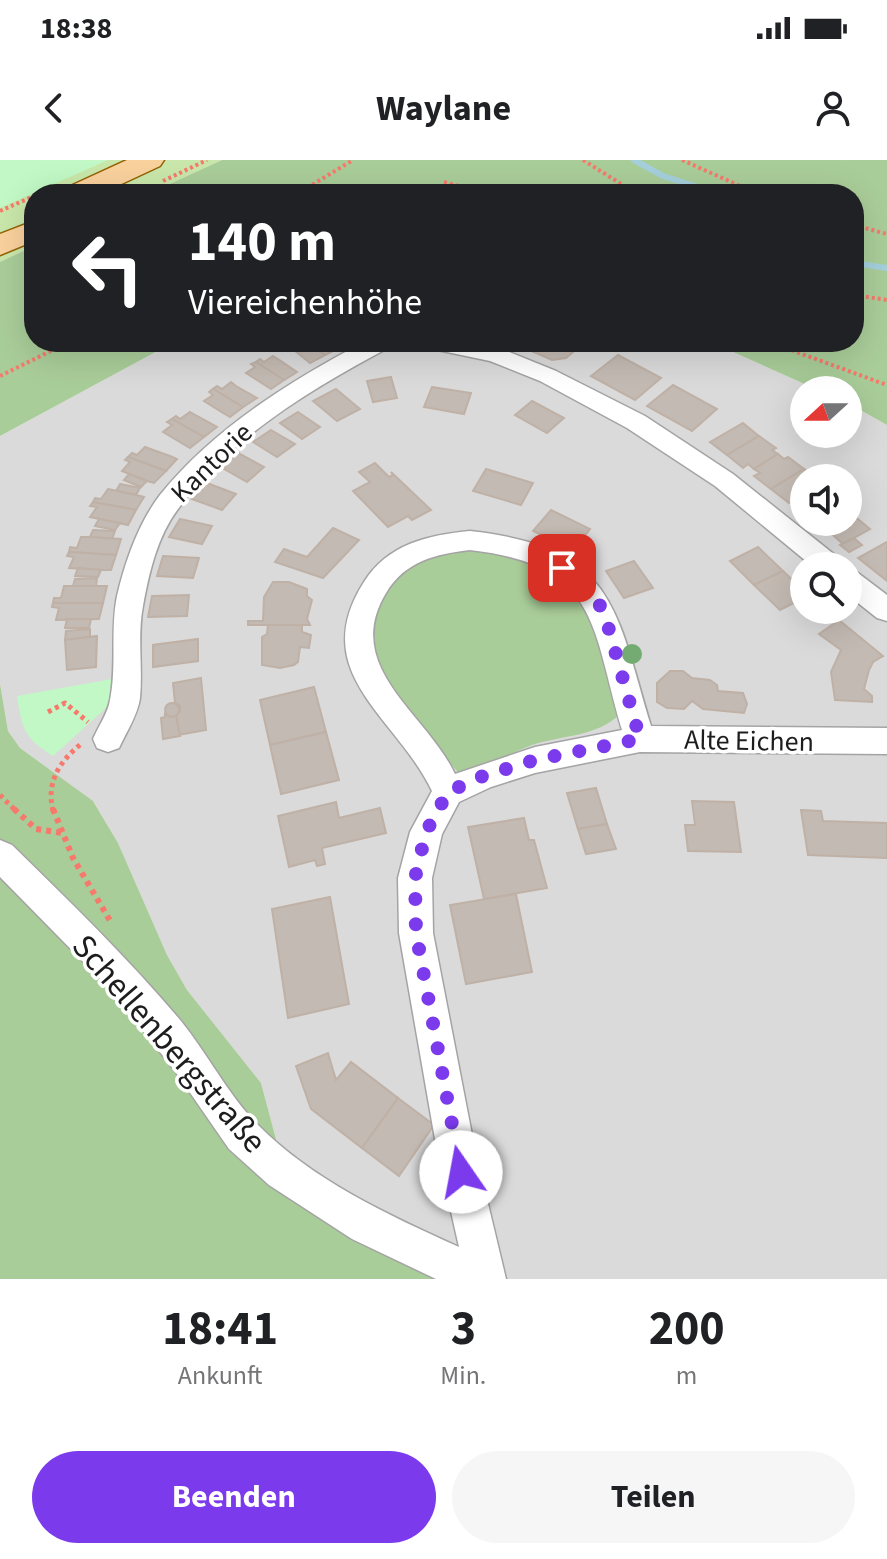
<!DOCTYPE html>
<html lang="de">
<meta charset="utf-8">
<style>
body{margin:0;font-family:"Source Sans 3",sans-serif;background:#f6f6f6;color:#202124;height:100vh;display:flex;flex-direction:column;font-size:30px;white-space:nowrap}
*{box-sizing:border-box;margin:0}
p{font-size:26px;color:#757577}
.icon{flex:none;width:44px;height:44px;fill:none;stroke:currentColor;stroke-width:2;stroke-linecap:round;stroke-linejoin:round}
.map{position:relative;height:1119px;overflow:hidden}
.drawer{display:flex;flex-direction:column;background:#fff;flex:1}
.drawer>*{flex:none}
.hud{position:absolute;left:24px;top:24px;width:840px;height:168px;border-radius:32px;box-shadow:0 8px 32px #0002;background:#202124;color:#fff;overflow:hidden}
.needle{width:52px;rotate:249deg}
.controls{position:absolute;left:790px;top:216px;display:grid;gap:16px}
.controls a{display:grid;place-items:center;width:72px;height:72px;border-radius:50%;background:#fff;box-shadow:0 8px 32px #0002;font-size:40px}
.pin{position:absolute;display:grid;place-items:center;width:68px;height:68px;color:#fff;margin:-34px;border-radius:16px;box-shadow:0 4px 12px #0006}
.me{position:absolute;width:88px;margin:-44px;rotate:348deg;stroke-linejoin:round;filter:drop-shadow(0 0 6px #0008)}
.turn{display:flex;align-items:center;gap:28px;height:168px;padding:0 32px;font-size:36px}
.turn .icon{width:104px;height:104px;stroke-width:2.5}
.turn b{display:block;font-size:56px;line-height:68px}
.eta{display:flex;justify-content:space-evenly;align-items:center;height:136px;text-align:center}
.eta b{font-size:48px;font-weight:700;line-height:56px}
.action{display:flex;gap:16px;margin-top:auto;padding:16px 32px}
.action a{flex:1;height:92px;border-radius:48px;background:#7c3aed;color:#fff;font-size:32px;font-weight:700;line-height:92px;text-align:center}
.action a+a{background:#f6f6f6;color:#202124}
.status{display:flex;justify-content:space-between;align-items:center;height:56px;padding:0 40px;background:#fff;direction:ltr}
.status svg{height:22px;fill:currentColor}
header{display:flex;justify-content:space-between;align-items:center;height:104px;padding:0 32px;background:#fff;font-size:36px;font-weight:700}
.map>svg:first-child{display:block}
</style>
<div class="status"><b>18:38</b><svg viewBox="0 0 49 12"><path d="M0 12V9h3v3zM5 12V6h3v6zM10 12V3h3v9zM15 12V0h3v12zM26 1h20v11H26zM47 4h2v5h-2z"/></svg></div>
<header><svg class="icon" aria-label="back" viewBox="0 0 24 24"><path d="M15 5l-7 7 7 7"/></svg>Waylane<svg class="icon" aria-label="person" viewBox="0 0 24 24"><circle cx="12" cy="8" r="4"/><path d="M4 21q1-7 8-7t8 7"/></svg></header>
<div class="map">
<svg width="887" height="1119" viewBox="0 0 887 1119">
<rect width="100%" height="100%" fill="#eeeae3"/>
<path fill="#dbdada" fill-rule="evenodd" d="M174 182H711L818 230H804V274H848V243L887 265V1119H489L281 998 261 923 187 830 167 795 118 683 94 642 20 588 8 571 0 524V276ZM804 318H848V362H804ZM804 406H848V450H804Z"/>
<polygon fill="#c9e7aa" points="101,0 222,0 148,34 34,34 34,86 0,102 0,44"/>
<g fill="#a9cd99">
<polygon points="222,0 887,0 887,265 848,243 848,230 818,230 711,182 854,182 854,34 148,34"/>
<polygon points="34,86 34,182 174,182 0,276 0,102"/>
<path d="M503 389 558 413 594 451 620 554C597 577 562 575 532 585 507 594 487 610 462 617L369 509 362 471 394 412 437 391Z"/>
<polygon points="0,524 8,571 20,588 93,641 118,683 167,795 187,830 261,923 281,998 0,692"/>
<polygon points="0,700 239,978 465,1119 0,1119"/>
</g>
<g fill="#c1f8c5">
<polygon points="0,0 108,0 0,48"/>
<path d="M112 519V540L106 548 53 596C24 578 22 569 17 536Z"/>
</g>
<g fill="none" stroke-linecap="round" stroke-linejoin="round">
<g stroke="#a4cfdb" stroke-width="6">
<polyline points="634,0 663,16 720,34"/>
<polyline points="854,103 887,108"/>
</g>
</g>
<g fill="#c3bab3" stroke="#bfb1a6" stroke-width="2">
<polygon points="296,182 307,182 325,195 310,203 289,186"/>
<polygon points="307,182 331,182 339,188 325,195"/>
<polygon points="525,182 552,182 573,192 566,198 552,200 520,186"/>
<polygon points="618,195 661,218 635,240 591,216"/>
<polygon points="273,196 278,199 297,212 284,220 256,202 260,199 264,202"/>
<polygon points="256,202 284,220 271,229 246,213 255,207 251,204"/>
<polygon points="391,217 397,238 373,242 367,221"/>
<polygon points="231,222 236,226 257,238 243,247 213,229 217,226 222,229"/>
<polygon points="673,225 717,249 692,271 647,246"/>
<polygon points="432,227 471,233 464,254 424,247"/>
<polygon points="213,229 243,247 230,257 223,253 204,241 213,235 209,232"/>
<polygon points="336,229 360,249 337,261 313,241"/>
<polygon points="532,241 564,258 547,273 515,255"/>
<polygon points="190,252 217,267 204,277 172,259 176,256 180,259"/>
<polygon points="298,252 320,267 302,279 280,263"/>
<polygon points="172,259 204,277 190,288 163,272 172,265 167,262"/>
<polygon points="743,263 759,276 727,295 710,282"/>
<polygon points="271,270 295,284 277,297 253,282"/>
<polygon points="759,276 776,288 772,290 778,294 754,309 748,304 743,308 727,295"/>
<polygon points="145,287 170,296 177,299 166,311 128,297 132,293 137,295"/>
<polygon points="238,293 264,307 247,322 221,307"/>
<polygon points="778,294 784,299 788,297 804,309 771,329 754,316 760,313 754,309"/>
<polygon points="128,297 166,311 154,323 147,321 122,311 130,302 125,300"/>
<polygon points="375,303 389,317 393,315 391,312 431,350 412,360 408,356 388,367 353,331 370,322 359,312"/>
<polygon points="486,309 533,323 521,345 473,331"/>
<polygon points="804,309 817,318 804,318 804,334 789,343 771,329"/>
<polygon points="129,314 147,321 141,327 124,320"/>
<polygon points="207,323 236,334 222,350 192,339"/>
<polygon points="120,324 140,328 136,335 116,331"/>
<polygon points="108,329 136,335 144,337 136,350 93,342 95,338 101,339"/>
<polygon points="93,342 136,350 128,365 90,357 97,347 90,346"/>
<polygon points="551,350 590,369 573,390 533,371"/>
<polygon points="852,354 870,369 843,384 826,369 839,362 848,362 848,357"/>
<polygon points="99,359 120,363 115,370 95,366"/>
<polygon points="180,359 212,366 202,384 169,377"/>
<polygon points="333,368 359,380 323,418 275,402 284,389 307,397"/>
<polygon points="93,370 114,371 115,371 112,379 90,377"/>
<polygon points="81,377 90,377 121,379 116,395 69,392 70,387 77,388"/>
<polygon points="854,378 862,385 849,392 840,385"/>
<polygon points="887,382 887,421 858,398"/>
<polygon points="758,387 783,411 754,425 730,401"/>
<polygon points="69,392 116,395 111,410 101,410 69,408 74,397 67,396"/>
<polygon points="163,396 199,398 193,418 157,416"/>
<polygon points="634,401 653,428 624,438 606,411"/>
<polygon points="78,408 101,410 98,417 75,416"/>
<polygon points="783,411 804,431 804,438 780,450 754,425"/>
<polygon points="97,418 96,426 73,426 75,419"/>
<polygon points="273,422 289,422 307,429 307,436 312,440 307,459 310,465 248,465 248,461 263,461 264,437"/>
<polygon points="64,426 107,426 103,443 53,443 54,438 61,438"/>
<polygon points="189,435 187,456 148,457 152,436"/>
<polygon points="53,443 103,443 99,459 56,460 59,448 52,447"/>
<polygon points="67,459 91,459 89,468 65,468"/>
<polygon points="839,460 883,496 873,502 869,510 864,529 872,536 872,542 835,540 831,512 841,490 819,474"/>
<polygon points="268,465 302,465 302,472 311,475 309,488 300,487 298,502 294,505 280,508 262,505 262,477 267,474"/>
<polygon points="90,469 90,477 65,480 66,471"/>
<polygon points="97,476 96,507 67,510 65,480"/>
<polygon points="198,479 198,501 153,507 153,485"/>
<polygon points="670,511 683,511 692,518 710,520 717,525 718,531 743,533 747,544 744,553 703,549 692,541 684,549 667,548 657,542 657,523"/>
<polygon points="201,518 206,570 178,575 176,556 180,551 180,546 175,543 173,523"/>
<polygon points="314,527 326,572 270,585 260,540"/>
<circle cx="172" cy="550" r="7"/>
<polygon points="165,554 170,557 176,556 180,576 163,579 161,558 165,557"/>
<polygon points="326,572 339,620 281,634 270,585"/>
<polygon points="596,628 607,664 578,669 567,633"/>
<polygon points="692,641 734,642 741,692 688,691 685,665 695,665"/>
<polygon points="336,642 339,658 380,648 386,673 322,688 325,704 317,706 315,700 289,707 278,656"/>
<polygon points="801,650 821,651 823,661 887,663 887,698 808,695"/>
<polygon points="524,658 529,680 534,680 547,728 484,739 468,667"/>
<polygon points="607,664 616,689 586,694 578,669"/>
<polygon points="516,734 532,812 466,824 450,745"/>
<polygon points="330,737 349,844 288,858 272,749"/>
<polygon points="328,893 336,920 351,902 398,938 362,988 311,949 296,906"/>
<polygon points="398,938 434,965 399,1016 362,988"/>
</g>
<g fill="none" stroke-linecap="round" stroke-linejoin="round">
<defs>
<g id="street">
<path d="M364 182H393L390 187C313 228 230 277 178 349 157 377 149 413 143 446 137 476 143 507 140 538 138 554 126 573 119 588L108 592 97 588 93 579C98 567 108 553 110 540 117 506 110 470 117 436 125 402 138 364 160 335 213 269 290 221 364 182Z"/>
<polygon points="420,182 467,182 504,190 556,211 645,256 733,314 840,399 844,406 812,406 715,326 627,268 540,221 490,201 423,187"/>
<path d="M470 371C614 387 615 446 651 566L887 568V594L640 592 535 613 491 627 459 642 442 674 432 718 433 773 474 985 506 1119H436L352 1079 269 1025 229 989 175 911 110 829 0 717V680L12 685C70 742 128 798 181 861 206 892 230 937 257 964 312 1020 388 1055 459 1087L436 985 399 773 398 718 410 672 432 631C396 556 306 513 364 422 388 384 428 375 470 371ZM470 390C600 405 591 466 622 570L535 587 455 614C426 553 341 507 386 433 405 401 436 394 470 390Z"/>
<polygon points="848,410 858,413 887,435 887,461 877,458 848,435"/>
</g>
<g id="primary">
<polygon points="127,0 164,0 160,6 100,34 61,34 66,28"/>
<polygon points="34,61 34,81 0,95 0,74"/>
</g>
</defs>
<use href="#street" stroke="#a4a4a4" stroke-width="3"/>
<use href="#primary" stroke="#936204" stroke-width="3"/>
<g stroke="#f6796c" stroke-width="4" stroke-dasharray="3 3" stroke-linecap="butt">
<polyline points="583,0 637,34"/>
<polyline points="682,0 758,34"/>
<polyline points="163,21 207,0"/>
<polyline points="444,22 487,34"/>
<polyline points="39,34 53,28"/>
<polyline points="137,34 154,26"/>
<polyline points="297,34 353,0"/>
<polyline points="0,51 34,36"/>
<polyline points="854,65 887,74"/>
<polyline points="854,135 887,140"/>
<polyline points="769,182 887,225"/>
<polyline points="0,216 69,182"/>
</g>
<g stroke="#f6796c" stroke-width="5" stroke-dasharray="4 4" stroke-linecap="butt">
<polyline points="48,552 65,543 88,562"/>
<polyline points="0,635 16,651"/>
<path d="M53 651C46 622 59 602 81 584"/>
</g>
<g stroke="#f6796c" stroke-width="6" stroke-dasharray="5 5" stroke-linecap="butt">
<polyline points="14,649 36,669 62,673"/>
<polyline points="53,649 73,698 112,764"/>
</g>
<use href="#street" fill="#fff" fill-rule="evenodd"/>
<use href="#primary" fill="#f9d19d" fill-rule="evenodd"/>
</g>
<circle fill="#73ab72" cx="632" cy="494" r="10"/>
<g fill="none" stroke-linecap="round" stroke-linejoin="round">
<polyline stroke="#7c3aed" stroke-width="14" stroke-dasharray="0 25.2" points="461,1012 416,773 415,718 426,672 448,632 483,616 535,600 640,579 604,452 590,430 562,408"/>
</g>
<g text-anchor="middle" stroke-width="7" stroke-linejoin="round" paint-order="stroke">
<g font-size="28" fill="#1d1d1d" stroke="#fff">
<text transform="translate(211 302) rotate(-44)" y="10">Kantorie</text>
<text transform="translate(749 580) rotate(1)" y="10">Alte Eichen</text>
</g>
<g font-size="34" fill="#1d1d1d" stroke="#fff">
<text transform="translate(170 883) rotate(49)" y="12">Schellenbergstraße</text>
</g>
</g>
</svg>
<div class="controls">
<a><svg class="needle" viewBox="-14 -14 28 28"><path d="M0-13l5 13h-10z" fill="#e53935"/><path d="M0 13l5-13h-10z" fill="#757577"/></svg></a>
<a><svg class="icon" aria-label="sound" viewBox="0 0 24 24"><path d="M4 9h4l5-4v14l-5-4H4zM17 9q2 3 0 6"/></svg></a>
<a><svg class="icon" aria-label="search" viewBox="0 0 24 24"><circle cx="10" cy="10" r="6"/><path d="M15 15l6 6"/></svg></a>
</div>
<div class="pin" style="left:562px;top:408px;background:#d93025"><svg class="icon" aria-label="arrive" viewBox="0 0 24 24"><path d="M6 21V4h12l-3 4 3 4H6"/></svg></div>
<svg class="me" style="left:461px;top:1012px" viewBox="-20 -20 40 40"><circle r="19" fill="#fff"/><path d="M0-13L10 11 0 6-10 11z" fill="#7c3aed"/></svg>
<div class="hud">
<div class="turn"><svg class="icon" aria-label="left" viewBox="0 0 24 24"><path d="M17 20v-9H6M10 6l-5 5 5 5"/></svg><div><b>140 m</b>Viereichenhöhe</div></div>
</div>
</div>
<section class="drawer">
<div class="eta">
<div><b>18:41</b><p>Ankunft</p></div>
<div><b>3</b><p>Min.</p></div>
<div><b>200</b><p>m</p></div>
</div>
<div class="action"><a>Beenden</a><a>Teilen</a></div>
</section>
